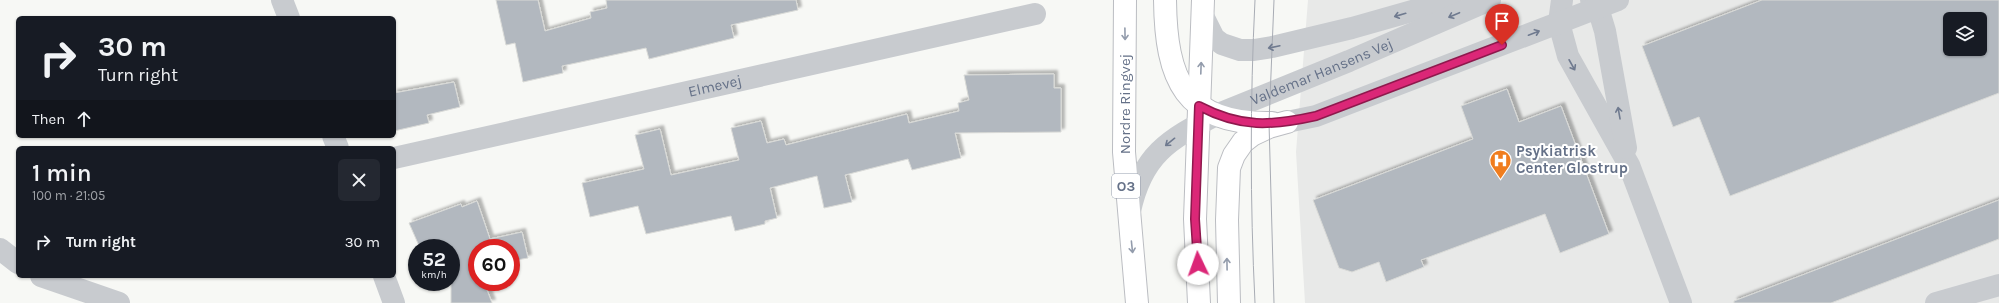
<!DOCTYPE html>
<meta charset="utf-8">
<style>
body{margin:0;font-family:Karla,sans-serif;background:#242831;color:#f1f3f6;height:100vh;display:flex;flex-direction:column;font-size:15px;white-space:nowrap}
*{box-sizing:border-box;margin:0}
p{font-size:13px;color:#9ea1a6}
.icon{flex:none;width:22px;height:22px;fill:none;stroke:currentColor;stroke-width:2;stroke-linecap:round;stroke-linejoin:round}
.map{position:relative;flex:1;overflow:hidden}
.panel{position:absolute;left:16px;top:146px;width:380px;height:132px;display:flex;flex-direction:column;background:#171b24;border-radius:6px;box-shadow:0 1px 3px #0004}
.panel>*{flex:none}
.top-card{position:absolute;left:16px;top:16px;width:380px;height:122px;border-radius:6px;box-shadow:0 1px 3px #0004;background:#171b24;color:#f1f3f6;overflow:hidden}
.buttons{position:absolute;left:1943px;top:12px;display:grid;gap:8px}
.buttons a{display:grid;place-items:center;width:44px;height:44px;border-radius:6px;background:#171b24;box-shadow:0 1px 3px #0004;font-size:20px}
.speed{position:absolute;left:408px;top:239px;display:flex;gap:8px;font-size:20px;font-weight:700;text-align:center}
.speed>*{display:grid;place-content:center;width:52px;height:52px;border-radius:50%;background:#171b24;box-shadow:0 1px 3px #0004;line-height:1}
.speed small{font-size:10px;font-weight:400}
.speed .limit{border:6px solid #d22;background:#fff;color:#111}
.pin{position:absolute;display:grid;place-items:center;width:34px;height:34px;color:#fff;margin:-41px -17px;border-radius:50% 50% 50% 0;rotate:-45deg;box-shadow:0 0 4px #0007}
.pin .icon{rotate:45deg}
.me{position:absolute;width:44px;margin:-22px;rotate:357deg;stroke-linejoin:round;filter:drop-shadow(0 0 3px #0008)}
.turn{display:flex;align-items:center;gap:14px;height:84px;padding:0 16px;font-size:18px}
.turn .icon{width:52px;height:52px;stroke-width:2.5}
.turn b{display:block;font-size:28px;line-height:34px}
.then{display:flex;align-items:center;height:38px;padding:0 16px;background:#0003;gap:8px;font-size:15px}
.round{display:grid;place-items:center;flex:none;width:42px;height:42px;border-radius:6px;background:#242831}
.headline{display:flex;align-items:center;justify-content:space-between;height:68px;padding:0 16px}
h1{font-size:24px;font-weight:600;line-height:30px}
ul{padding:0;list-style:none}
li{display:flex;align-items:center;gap:12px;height:56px;padding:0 16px}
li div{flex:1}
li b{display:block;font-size:15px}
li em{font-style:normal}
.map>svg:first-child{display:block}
</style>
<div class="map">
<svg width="1999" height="303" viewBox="0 0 1999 303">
<defs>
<filter id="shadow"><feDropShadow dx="3.5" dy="-3.5" stdDeviation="1" flood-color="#0004"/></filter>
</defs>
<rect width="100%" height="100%" fill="#f7f8f5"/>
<path fill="#e8e9e8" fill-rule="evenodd" d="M1308 0H1999V303H1305L1296 152ZM1950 19H1980V49H1950Z"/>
<g fill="#b2b8bf" stroke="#d9dad7" fill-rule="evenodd" filter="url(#shadow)">
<polygon points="496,0 538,0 545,31 591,18 590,12 607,8 606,0 796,0 798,10 731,25 734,38 649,59 646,48 562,66 563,73 523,82 515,43 506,45"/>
<path d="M1762 0H1999V93L1730 196 1699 117 1673 127 1642 46ZM1950 19H1980V49H1950Z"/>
<polygon points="1054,74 1054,88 1061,88 1061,132 955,133 961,158 912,170 908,159 845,175 852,202 824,208 817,176 770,188 777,218 765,221 765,224 735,231 731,216 646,234 638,206 590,217 582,183 644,169 635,135 660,129 671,175 739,160 731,128 761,121 767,143 784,139 786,145 907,114 909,123 959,111 958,103 969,100 964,75"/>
<polygon points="454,82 460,107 427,115 429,123 394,131 394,93"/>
<polygon points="1507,89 1519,122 1561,106 1609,234 1560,253 1545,214 1421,260 1424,267 1386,282 1379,262 1352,272 1339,268 1313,200 1473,139 1461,106"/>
<polygon points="1999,200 1999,239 1831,303 1734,303 1734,301"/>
<polygon points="477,201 490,239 522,232 528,258 511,261 511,248 477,248 477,282 484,282 492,303 451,303 451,248 420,248 409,223 461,204 462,207"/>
</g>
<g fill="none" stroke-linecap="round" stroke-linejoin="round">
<defs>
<g id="primary">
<polyline points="1125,0 1124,152 1137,303"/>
<path d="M1165 0C1166 79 1184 125 1272 123"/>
<polyline points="1199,303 1195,219 1203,0"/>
<polyline points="1229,303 1227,220 1229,168 1234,155 1243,142 1252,135 1269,127 1287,122"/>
</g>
</defs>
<use href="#primary" stroke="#bbbdc2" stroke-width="24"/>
<g stroke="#c8cbcf" stroke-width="22">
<polyline points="282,0 289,18"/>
<polyline points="1562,0 1559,23 1568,56 1629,165 1681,303"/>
<polyline points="1591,0 1598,8 1605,31 1626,148"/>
<polyline points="1203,16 1214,38 1222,44 1240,50 1254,50 1272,47 1352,28 1451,0"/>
<polyline points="1287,122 1316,116 1618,0"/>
<polyline points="333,136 338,148"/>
<path id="s1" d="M394 158 1035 14"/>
<path id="s2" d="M1130 211C1142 155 1168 140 1216 115L1349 61 1490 0"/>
<polyline points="0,249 18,263"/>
<polyline points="41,276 119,303"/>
<polyline points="384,276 394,303"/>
<polyline points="1936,303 1999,285"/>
</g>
<use href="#primary" stroke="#fff" stroke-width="22"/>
<g stroke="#a8acb4" stroke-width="1">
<polyline points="1274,0 1269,123 1274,303"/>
<path d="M1255 303C1250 202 1250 101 1255 0"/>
</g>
</g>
<defs><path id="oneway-shaft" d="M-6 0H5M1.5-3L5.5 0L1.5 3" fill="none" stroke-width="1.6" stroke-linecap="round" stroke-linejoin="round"/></defs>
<g stroke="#6f7a8f">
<use href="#oneway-shaft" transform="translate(1400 15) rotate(164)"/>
<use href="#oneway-shaft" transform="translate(1454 15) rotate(157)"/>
<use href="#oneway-shaft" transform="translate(1534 33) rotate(-21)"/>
<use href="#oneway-shaft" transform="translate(1274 47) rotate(168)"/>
<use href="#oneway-shaft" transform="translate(1572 65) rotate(61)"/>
<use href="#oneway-shaft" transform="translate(1619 113) rotate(-100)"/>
<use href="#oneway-shaft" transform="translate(1170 142) rotate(141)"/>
</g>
<g stroke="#939cac">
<use href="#oneway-shaft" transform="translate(1125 34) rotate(89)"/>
<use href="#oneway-shaft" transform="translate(1201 68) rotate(-88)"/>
<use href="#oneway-shaft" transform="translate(1132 247) rotate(84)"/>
<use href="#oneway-shaft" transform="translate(1227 264) rotate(-91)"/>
</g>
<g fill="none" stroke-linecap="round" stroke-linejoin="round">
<defs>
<path id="route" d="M1198 264 1195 219 1199 106C1241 128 1271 126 1316 116L1502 45"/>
</defs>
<use href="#route" stroke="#8e194d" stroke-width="10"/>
<use href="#route" stroke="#db2777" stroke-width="7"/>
</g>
<defs>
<symbol id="hospital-pin" viewBox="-11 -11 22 30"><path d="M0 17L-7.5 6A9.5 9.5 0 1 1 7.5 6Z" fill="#f07d1e" stroke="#fff"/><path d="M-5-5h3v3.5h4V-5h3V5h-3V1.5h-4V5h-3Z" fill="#fff"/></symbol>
</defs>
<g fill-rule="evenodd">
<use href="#hospital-pin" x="1488" y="148" width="25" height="34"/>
</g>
<g text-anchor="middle" stroke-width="4" stroke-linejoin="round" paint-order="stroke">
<rect fill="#fff" stroke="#939cac" stroke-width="1" x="1112" y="174" width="28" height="24" rx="3"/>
<g font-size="14" font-weight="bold" fill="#657188">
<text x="1126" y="191">O3</text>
</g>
<g font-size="15" fill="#657188" stroke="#fff">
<text dy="5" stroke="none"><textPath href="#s2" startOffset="249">Valdemar Hansens Vej</textPath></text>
<text dy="5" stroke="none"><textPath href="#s1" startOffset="329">Elmevej</textPath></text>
<text transform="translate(1125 104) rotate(-90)" y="5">Nordre Ringvej</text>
</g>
<g font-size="15" font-weight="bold" fill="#657188" stroke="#fff" text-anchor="start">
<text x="1516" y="156">Psykiatrisk<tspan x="1516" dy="17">Center Glostrup</tspan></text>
</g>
</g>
</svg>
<div class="buttons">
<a><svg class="icon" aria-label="layers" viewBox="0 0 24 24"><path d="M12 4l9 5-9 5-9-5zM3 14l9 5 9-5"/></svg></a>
</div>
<div class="speed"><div>52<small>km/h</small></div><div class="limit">60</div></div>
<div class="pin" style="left:1502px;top:45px;background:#d93025"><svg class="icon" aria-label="arrive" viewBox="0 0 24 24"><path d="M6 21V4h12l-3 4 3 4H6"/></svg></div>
<svg class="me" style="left:1198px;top:264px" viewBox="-20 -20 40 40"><circle r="19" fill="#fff"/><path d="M0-13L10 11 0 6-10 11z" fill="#db2777"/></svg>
<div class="top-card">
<div class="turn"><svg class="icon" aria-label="right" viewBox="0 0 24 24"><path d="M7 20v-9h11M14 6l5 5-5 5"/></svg><div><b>30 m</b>Turn right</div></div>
<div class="then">Then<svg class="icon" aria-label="ahead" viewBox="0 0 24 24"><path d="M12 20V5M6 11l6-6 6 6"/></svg></div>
</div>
<section class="panel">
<div class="headline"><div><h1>1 min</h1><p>100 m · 21:05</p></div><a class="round"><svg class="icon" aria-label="close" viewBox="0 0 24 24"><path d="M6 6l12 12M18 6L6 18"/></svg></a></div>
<ul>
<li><svg class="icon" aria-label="right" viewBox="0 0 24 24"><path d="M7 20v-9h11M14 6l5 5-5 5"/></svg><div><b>Turn right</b></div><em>30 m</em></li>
</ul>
</section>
</div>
